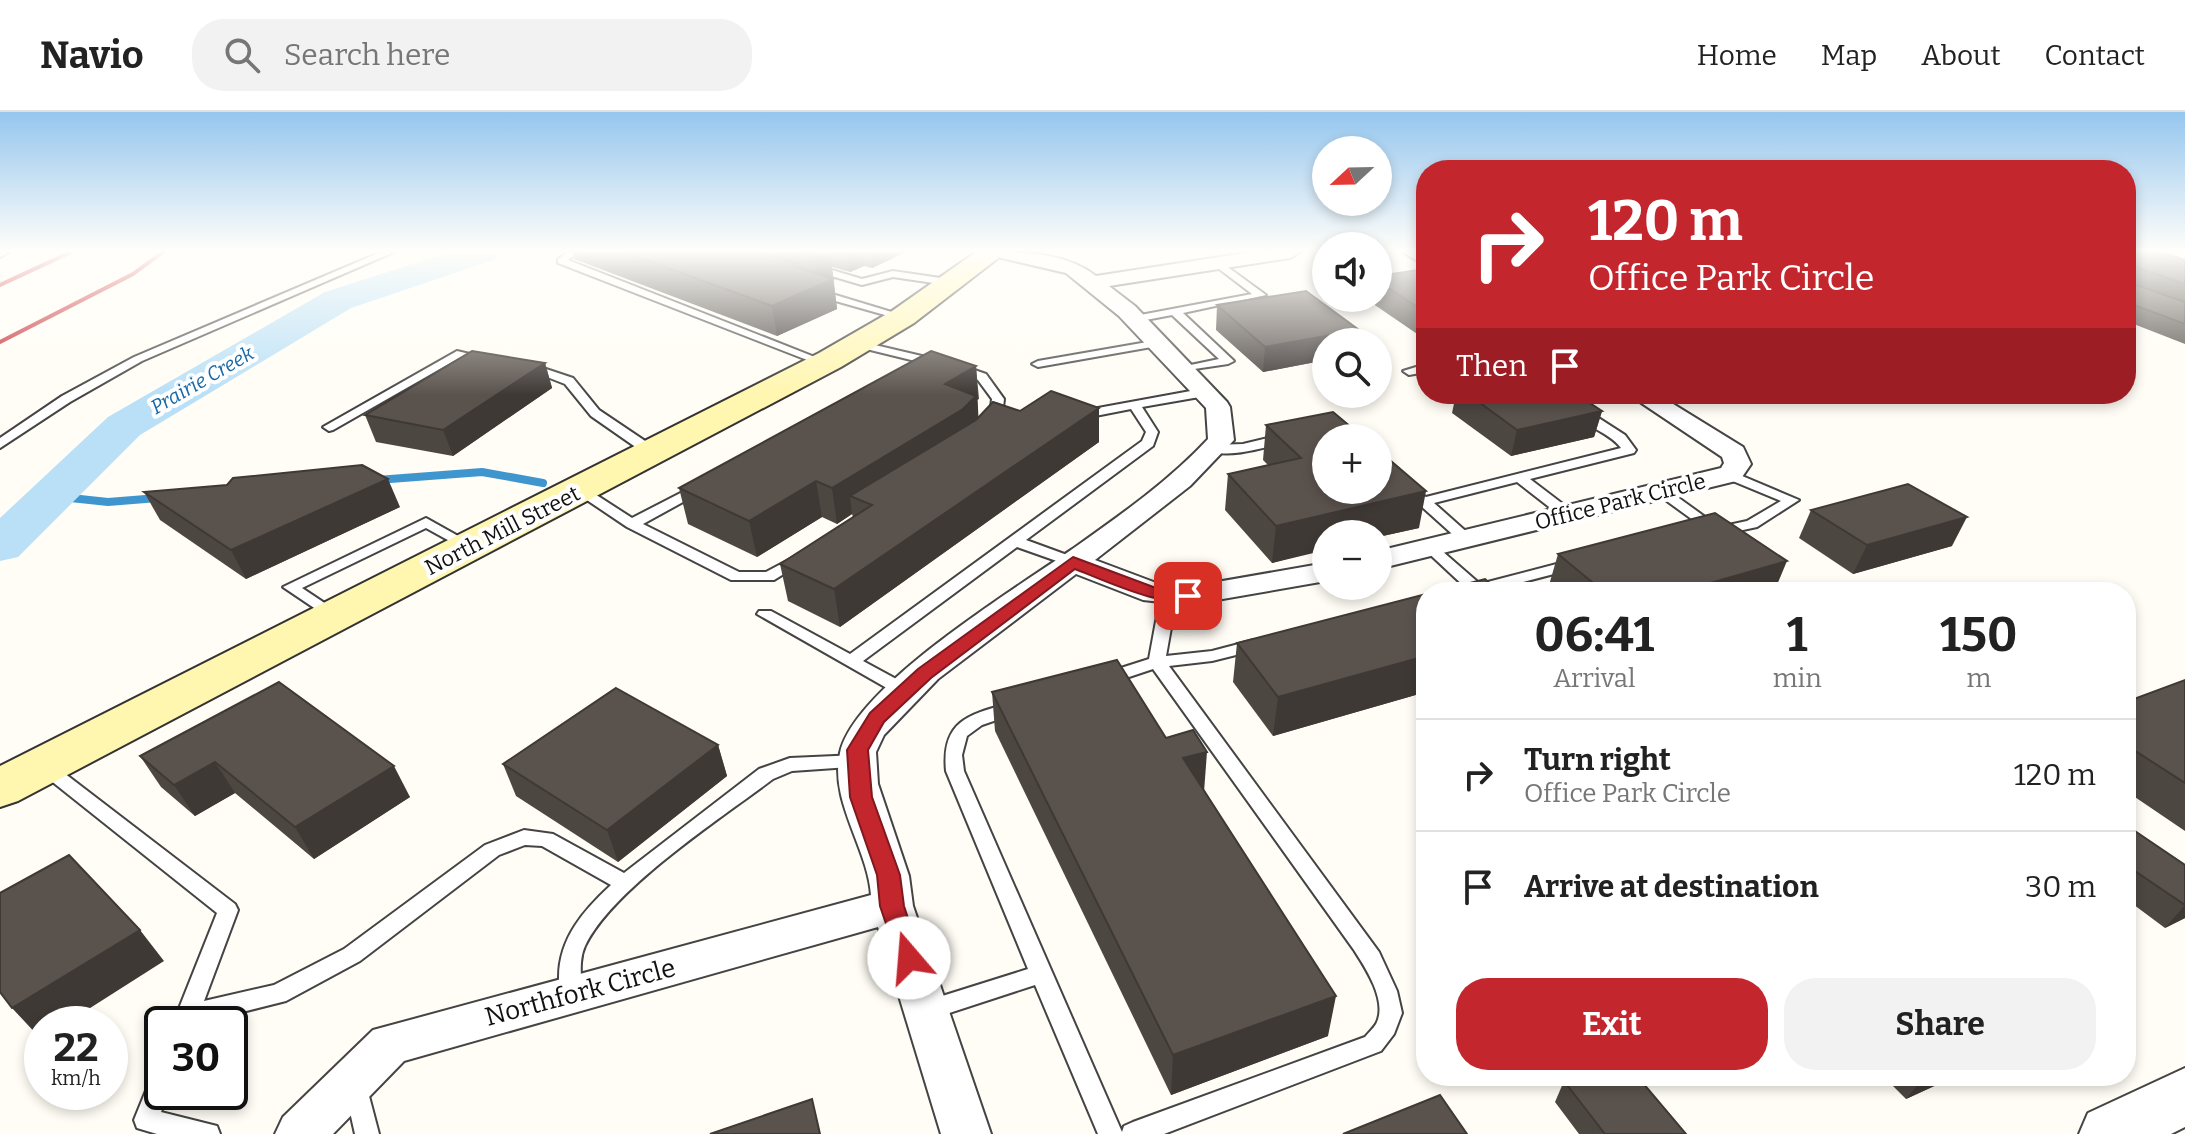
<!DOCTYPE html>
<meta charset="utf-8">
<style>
body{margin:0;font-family:Bitter,serif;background:#f2f2f2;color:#222;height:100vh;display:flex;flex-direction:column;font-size:30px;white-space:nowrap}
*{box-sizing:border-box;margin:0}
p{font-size:26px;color:#767676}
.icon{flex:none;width:44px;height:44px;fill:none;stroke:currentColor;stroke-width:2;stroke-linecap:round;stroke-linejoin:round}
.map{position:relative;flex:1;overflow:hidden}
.side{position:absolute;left:1416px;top:470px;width:720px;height:504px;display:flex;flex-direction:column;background:#fff;border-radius:32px;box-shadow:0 4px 12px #0003}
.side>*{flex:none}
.banner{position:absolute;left:1416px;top:48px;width:720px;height:244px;border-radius:32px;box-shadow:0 4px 12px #0003;background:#c4262e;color:#fff;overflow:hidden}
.needle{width:52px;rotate:248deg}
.buttons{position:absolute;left:1312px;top:24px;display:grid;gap:16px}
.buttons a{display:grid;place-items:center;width:80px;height:80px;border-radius:50%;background:#fff;box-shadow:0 4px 12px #0003;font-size:40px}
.speed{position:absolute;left:24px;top:894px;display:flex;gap:16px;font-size:40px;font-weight:700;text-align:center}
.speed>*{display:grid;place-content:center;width:104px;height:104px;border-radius:50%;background:#fff;box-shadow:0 4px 12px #0003;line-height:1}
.speed small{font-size:20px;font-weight:400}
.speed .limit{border:4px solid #111;border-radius:12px;background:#fff;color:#111}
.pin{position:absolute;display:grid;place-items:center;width:68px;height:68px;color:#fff;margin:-34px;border-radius:16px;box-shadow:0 4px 12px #0006}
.me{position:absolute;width:88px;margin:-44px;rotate:342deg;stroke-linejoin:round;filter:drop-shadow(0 0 6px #0008)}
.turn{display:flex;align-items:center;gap:28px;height:168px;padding:0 40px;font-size:36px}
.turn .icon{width:104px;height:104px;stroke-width:2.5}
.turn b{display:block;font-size:56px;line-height:68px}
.then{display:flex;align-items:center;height:76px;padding:0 40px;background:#0003;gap:16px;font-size:30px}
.eta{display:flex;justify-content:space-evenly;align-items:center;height:136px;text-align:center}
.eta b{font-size:48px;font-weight:700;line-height:56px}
.action{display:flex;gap:16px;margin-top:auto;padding:16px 40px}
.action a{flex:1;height:92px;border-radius:32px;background:#c4262e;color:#fff;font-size:32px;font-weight:700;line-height:92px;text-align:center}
.action a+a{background:#f2f2f2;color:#222}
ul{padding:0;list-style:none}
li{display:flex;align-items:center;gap:24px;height:112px;padding:0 40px;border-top:2px solid #e0e0e0}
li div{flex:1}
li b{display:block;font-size:30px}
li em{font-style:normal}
header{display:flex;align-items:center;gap:48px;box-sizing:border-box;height:112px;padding:0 40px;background:#fff;border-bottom:2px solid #e0e0e0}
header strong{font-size:38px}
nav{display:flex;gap:44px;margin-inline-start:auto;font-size:28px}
.search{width:560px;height:72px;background:#f2f2f2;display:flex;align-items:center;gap:20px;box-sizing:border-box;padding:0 28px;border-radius:32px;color:#767676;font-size:30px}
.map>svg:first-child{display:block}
</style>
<header>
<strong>Navio</strong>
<div class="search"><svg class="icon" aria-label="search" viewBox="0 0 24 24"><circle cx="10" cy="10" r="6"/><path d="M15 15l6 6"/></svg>Search here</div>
<nav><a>Home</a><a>Map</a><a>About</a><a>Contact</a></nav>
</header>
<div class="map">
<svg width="2185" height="1022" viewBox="0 0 2185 1022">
<rect width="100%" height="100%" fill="#fffdf5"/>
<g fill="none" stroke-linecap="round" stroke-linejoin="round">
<g stroke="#3f96cf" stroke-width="8">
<polyline points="377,368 482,360 543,371"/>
<polyline points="52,384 108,390 158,386"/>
</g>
<polygon fill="#b9e0f7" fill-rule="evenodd" points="450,140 501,140 496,147 351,196 140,323 18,445 0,449 0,406 108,305 325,180"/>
<defs>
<g id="service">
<polygon points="0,140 9,140 0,145"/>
<polygon points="381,140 394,140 142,249 70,290 0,336 0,326 62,284 134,245"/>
<polygon points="568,140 579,140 568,148 830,251 820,253 558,151 558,147"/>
<polygon points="1218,148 1266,183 1183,201 1234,249 1228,252 1181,259 1181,255 1219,247 1172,203 1135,210 1130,207 1135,204 1252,182 1214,153 1213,151"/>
<polygon points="815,153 862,167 893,159 954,168 959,171 954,174 893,165 862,173 811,158 811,154"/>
<polygon points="811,178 819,178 908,205 899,207 811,182"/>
<polygon points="1159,228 1165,231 1163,233 1038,255 1032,252 1038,249"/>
<polygon points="858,229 960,253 986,262 1004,287 1001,313 995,317 989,313 992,287 978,268 952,258 854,234 852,232"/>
<polygon points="457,239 491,247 485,250 459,246 333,318 329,319 323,315"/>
<polygon points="528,251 573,266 599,298 657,337 657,343 647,343 591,304 565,272 524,256 524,252"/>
<polygon points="1426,252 1426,260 1409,263 1403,259"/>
<polygon points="1207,276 1213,280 1211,283 1142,295 1158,320 1153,334 1026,428 1078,447 1080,450 1078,453 1068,453 1017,435 863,549 911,575 914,579 911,583 899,583 757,502 759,499 771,499 850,542 1142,329 1146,320 1131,297 1080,307 1076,306 1076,300"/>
<polygon points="1444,282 1465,282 1447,289 1441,285"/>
<path d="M1580 282H1601L1583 289V296L1625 323 1636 338 1634 341 1530 367 1572 399 1574 402 1572 405H1562L1517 370 1434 391 1470 423 1472 426 1465 430 1460 429 1411 385 1418 381 1426 385 1621 336C1608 318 1576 313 1569 292L1575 283Z"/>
<polygon points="1653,282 1674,282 1648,291 1642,287"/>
<path d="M1285 322 1291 326 1290 329C1270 334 1224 349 1207 337L1214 333 1243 332Z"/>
<polygon points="1728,358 1799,388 1757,415 1715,424 1653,379 1660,375 1665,376 1719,415 1747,409 1781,389 1723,365 1723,359"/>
<polygon points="698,372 705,376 703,379 643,412 739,460 766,460 798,443 805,447 803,450 774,468 731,468 627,415 572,378 574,375 584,375 632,406"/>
<polygon points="426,406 476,434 474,437 464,437 426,416 302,476 341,502 343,505 335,510 283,475"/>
<polygon points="1429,431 1434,432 1480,472 1572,448 1580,453 1577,456 1485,480 1459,480 1466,476 1422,435"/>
<path d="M1169 477 1177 482 1166 544 1212 539 1254 528 1262 533 1260 537 1212 549 1169 554 1379 840 1397 879 1402 901 1394 922 1381 939 1164 1022H1098L1035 873 928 908 920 905 917 898 920 891 1028 857 946 659C941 607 971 602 1014 590L1020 592 1023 596 1020 600 982 613 967 624 962 643 964 659 1122 1020 1124 1014 1133 1010 1365 925C1369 920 1375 915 1377 910 1387 888 1365 855 1354 838L1153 557 1105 573 1097 567 1099 563 1149 547 1161 482Z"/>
<path d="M858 643 864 644 867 649 864 654 792 659 773 667C721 706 612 777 585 834 578 849 582 867 581 883L578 890 570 893 562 890C558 882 559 874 559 865 559 826 584 798 611 773L542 734 525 733 499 743 360 849 286 889 195 912H175L174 909 217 801 35 656 37 651H51L235 792 238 798 204 889 274 873 344 837 485 733 524 718 553 722 624 761 759 657 790 646Z"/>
<polygon points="162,956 162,980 169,980 161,1000 217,1014 220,1022 157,1022 137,1016 134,1008 154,959"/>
<polygon points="356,962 364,965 379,1022 355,1022 344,973 348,965"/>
</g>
<g id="minor">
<path d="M990 140C1027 140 1066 141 1096 164L1252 140H1300L1290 146 1109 174 1135 194 1227 290 1230 295 1234 328 1190 374 1095 448 1159 472 1188 475 1326 451V469L1188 493 1143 488 1076 462 938 567 884 623 876 640 878 672 909 764 913 794 991 1022H941L878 815 404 949 333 1022H275L283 1005 373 918 871 783C868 736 829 689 840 641 854 575 1015 477 1071 438 1119 404 1168 370 1208 327L1206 296 1119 204 1066 161 993 144Z"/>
<polygon points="1403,140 1426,140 1426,154"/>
<polygon points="1628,282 1657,282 1743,335 1751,352 1740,368 1378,457 1378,439 1721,356 1724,351 1722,345"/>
</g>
<polygon id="tertiary" points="2185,956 2185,1015 2171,1022 2079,1022 2088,1001"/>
<polygon id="secondary" points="976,140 1006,140 914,211 841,255 18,689 0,695 0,654 819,241 892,199"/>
</defs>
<use href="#service" stroke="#444" stroke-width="4"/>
<use href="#minor" stroke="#444" stroke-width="4"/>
<use href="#tertiary" stroke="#444" stroke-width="4"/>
<use href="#secondary" stroke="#333" stroke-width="4"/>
<use href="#service" fill="#fff" fill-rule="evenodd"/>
<use href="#minor" fill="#fff" fill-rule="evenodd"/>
<use href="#tertiary" fill="#fff" fill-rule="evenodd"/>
<use href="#secondary" fill="#fff6b0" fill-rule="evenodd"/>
<g stroke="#c4262e" stroke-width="4">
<polyline points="0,173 71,140"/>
<polyline points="0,230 133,162 163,140"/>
</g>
</g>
<g fill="#4d4742">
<polygon points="572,140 906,140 872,156 864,154 850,160 832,155 837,197 777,224 574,147"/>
<polygon points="2126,140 2185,148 2185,232 2126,209"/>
<polygon points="1426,163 1426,228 1369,189 1370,186 1378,186 1378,164"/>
<polygon points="1217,193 1359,218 1357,230 1326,230 1326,248 1263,260 1216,218"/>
<polygon points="545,251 552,276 453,344 376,330 365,303"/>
<polygon points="976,254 979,287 977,288 978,306 1099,330 840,515 788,489 780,452 853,405 852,402 837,412 822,405 757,445 688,412 679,376"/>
<polygon points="1456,282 1576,282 1602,299 1594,325 1511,344 1452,301"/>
<polygon points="1266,313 1419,416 1378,425 1378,422 1272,451 1225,398 1228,362 1268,353 1263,348"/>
<polygon points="227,373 400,395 246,467 160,408 144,380"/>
<polygon points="1811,398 1952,434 1853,462 1799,426"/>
<polygon points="1558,442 1774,480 1547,480"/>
<polygon points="1426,482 1426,580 1273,624 1233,570 1237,531"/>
<polygon points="2185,568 2185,719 2126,679 2126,590"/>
<polygon points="279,570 410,685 314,747 235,681 195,704 161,675 140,644"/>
<polygon points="992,580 1166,626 1204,679 1328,924 1171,983 995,619"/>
<polygon points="718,633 727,664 618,750 516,684 503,652"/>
<polygon points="2126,713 2185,753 2185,806 2165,816 2126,787"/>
<polygon points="1883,964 1956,964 1906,987"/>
<polygon points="1564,969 1686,1022 1579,1022 1555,990"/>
</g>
<g fill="#3f3936">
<polygon points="826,140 830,140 837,197 777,224 772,194 793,154 797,152 801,181 819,173 815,145"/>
<polygon points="847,140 862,140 864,154 850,160"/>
<polygon points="871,140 906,140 872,156"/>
<polygon points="1359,218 1357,230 1326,230 1326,248 1263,260 1265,235"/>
<polygon points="545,251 552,276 453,344 443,318"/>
<polygon points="976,254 979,317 850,384 852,402 837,412 832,376 945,272"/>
<polygon points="1099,296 1099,330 840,515 834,477"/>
<polygon points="1602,299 1594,325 1511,344 1517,318"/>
<polygon points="388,367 400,395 246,467 231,438"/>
<polygon points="816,369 822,405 757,445 749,409"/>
<polygon points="1426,379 1419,416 1378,425 1378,422 1326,422 1326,438 1272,451 1276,414"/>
<polygon points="1967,405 1952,434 1853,462 1867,433"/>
<polygon points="1787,449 1774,480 1679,480"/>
<polygon points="1426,544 1426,580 1273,624 1278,585"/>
<polygon points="718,633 727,664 618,750 607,718"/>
<polygon points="1207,640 1204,680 1183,646"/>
<polygon points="215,650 235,681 195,704 174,673"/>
<polygon points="394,654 410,685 314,747 295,715"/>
<polygon points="2185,793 2185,806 2165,816"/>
<polygon points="140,818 164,849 65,912 42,912 41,927 12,896"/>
<polygon points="1336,884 1328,924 1171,983 1173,943"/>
<polygon points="1927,964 1956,964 1906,987 1923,966"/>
</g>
<g fill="#5a524d" stroke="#3f3936" stroke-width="2">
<polygon points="624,140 759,140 797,152 793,154 833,167 772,194"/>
<polygon points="799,140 826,140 815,145"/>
<polygon points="2126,140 2162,140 2185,148 2185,172 2133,154 2133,172 2185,190 2185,212 2126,190"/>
<polygon points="1418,158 1426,163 1426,201 1378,169 1378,164"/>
<polygon points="1306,179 1359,218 1265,235 1217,193"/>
<polygon points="472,239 545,251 443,318 365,303"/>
<polygon points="931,239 976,254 945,272 976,284 963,297 832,376 816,369 749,409 679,376"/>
<polygon points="1051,279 1099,296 834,477 780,452 872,393 850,384 976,308 993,290 1020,299"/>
<polygon points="1468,282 1576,282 1602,299 1517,318"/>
<polygon points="1333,300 1364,326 1326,326 1326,378 1378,378 1378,338 1426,379 1276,414 1228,362 1301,346 1266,313"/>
<polygon points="362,353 388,367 231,438 144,380 227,373 233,366"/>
<polygon points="1908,372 1967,405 1867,433 1811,398"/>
<polygon points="1715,401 1787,449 1679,480 1604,480 1558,442"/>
<polygon points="1485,467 1499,480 1435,480"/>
<polygon points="1426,482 1426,544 1278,585 1237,531"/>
<polygon points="1117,548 1166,626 1193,618 1207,640 1183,646 1336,884 1173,943 992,580"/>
<polygon points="2185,568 2185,671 2126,633 2126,590"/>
<polygon points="279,570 394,654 295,715 215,650 174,673 140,644"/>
<polygon points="616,576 718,633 607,718 503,652"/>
<polygon points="2126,713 2185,753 2185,793 2126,753"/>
<polygon points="69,743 140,818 12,896 0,880 0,781"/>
<polygon points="1577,964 1637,964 1686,1022 1605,1022 1564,969"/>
<polygon points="1440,983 1467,1022 1343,1022"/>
<polygon points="812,987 820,1022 710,1022"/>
</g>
<linearGradient id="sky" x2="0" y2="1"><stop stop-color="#95c6ee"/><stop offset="0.49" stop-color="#fffefa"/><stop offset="1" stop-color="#fffefa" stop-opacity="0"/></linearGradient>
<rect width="2185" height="283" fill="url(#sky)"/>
<path fill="#c4262e" stroke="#7f191e" stroke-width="2" d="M1073 445 1156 476 1188 478 1197 484C1176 503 1099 466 1075 457L931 566 884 610 868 638 872 685 900 763 904 794 921 846 918 853 909 856 900 853 880 794 877 763 850 685 847 638 870 601 918 557Z"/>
<g text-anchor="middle" stroke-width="8" stroke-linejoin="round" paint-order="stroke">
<g font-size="20" font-style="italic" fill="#1768a6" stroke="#fff">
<text transform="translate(202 268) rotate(-30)" y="7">Prairie Creek</text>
</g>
<g font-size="22" fill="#111" stroke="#fff">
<text transform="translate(1620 389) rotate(-14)" y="8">Office Park Circle</text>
<text transform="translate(502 418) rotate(-27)" y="8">North Mill Street</text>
</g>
<g font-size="26" fill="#111" stroke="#fff">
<text transform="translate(580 880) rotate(-15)" y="9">Northfork Circle</text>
</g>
</g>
</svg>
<div class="buttons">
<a><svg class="needle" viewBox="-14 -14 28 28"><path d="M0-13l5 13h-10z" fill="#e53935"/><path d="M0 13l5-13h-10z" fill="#767676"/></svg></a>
<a><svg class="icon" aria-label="sound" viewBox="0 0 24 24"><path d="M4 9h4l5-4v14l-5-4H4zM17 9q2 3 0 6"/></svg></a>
<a><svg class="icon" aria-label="search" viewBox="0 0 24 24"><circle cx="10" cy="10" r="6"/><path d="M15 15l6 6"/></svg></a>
<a>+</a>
<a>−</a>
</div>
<div class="speed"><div>22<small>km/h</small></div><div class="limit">30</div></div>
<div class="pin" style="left:1188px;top:484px;background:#d93025"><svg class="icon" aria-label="arrive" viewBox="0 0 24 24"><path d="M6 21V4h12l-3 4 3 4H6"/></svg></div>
<svg class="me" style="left:909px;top:846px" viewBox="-20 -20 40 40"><circle r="19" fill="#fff"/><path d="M0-13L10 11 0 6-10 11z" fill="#c4262e"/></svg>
<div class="banner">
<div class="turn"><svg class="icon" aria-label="right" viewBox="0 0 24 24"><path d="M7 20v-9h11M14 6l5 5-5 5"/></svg><div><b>120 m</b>Office Park Circle</div></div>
<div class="then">Then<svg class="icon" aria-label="arrive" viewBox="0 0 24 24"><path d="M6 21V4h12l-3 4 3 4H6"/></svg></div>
</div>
<section class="side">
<div class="eta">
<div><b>06:41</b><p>Arrival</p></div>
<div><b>1</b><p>min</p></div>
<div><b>150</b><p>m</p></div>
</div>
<ul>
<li><svg class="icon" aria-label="right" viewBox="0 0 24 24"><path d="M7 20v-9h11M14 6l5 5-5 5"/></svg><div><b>Turn right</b><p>Office Park Circle</p></div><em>120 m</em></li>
<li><svg class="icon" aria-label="arrive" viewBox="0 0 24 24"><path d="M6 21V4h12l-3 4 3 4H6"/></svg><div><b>Arrive at destination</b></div><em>30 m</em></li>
</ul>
<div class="action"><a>Exit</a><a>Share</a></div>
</section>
</div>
